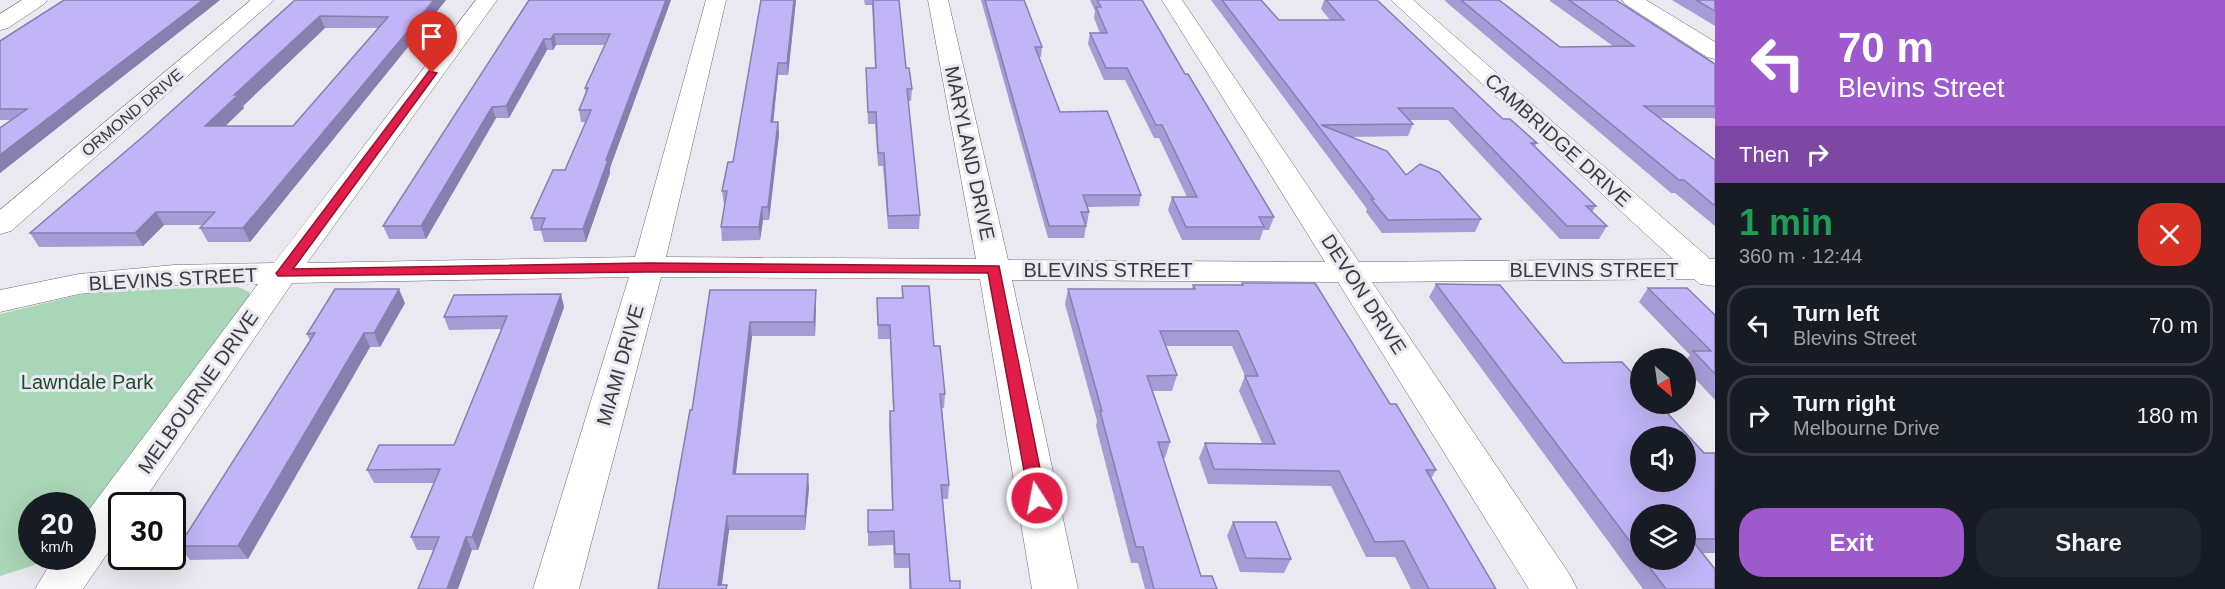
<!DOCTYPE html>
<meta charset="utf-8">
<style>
body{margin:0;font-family:Arial,sans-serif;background:#20242c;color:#f1f3f6;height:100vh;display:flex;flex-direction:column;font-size:22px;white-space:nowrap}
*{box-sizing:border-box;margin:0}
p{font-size:20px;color:#9ea1a6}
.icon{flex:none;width:33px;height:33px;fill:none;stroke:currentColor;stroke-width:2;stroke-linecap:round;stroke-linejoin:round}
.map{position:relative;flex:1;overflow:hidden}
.sheet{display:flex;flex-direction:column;background:#171b24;width:510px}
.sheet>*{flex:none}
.banner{background:#9e59cd;color:#fff;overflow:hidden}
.needle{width:39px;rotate:151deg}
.tools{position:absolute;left:1630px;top:348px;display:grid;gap:12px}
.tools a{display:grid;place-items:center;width:66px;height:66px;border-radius:50%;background:#171b24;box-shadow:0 6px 24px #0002;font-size:30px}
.speed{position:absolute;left:18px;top:492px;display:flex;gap:12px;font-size:30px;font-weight:700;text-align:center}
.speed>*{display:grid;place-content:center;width:78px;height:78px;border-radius:50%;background:#171b24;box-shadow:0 6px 24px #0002;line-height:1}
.speed small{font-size:15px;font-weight:400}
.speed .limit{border:3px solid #111;border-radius:9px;background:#fff;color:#111}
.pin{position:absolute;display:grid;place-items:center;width:51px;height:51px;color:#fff;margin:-62px -26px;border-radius:50% 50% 50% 0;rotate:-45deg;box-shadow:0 0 6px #0007}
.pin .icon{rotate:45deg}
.me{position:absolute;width:66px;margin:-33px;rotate:349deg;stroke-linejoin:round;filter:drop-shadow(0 0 4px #0008)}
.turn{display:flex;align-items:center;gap:21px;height:126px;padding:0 24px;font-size:27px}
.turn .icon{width:78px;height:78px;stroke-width:2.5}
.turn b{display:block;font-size:42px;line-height:51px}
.then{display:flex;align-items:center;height:57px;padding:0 24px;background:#0003;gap:12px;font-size:22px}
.round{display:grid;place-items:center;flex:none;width:63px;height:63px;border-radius:24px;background:#20242c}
.summary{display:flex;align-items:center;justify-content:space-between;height:102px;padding:0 24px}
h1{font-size:36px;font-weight:600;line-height:45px;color:#1e9e55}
.primary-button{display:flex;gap:12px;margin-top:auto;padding:12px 24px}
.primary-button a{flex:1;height:69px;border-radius:24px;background:#9e59cd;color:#fff;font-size:24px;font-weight:600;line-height:69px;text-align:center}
.primary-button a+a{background:#20242c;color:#f1f3f6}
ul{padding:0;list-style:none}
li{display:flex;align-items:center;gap:18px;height:81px;margin:0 12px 9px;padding:0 12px;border:3px solid #363941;border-radius:24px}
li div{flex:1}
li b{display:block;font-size:22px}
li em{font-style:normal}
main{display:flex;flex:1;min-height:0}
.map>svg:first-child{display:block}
</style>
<main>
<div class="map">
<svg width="1715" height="589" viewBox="0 0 1715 589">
<rect width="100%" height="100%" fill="#eae9f1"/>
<polygon fill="#a9d6b6" points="238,287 249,292 252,304 83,533 82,506 32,506 32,556 48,557 32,566 0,576 0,314 95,291"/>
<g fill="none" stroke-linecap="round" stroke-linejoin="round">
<defs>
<g id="minor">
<polygon points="22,0 47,0 44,4 8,28 0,30 0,14"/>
<polygon points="251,0 274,0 11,231 0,234 0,210"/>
<polygon points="476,0 497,0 307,263 635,257 706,0 726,0 666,257 976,259 928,0 948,0 1008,260 1325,262 1162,0 1182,0 1359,262 1673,259 1391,0 1413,0 1710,259 1715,259 1715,286 1700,284 1694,279 1372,282 1570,575 1577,589 1529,589 1338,282 1012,280 1078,589 1032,589 980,279 661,277 579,589 533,589 629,277 292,283 140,506 122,506 122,532 83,589 35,589 55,556 82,556 82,519 258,284 174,285 79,294 0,312 0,290 79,274 174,265 274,263"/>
<polygon points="1622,0 1646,0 1715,42 1715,59 1707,57 1625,4"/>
</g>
</defs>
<use href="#minor" stroke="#6b6a71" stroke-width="1"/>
<use href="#minor" fill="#fff" fill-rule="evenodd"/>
</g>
<g fill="#a69cd5" fill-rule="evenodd">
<polygon points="220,0 0,173 0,128 11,120 0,120 0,41"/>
<path d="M295 0H446L250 242H208L200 228 203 225H164L143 246 39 247 30 233 146 134ZM325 28H378L293 126H225L244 108 243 106Z"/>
<polygon points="529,0 671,0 610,168 610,173 586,242 544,242 541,231 534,231 531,218 565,170 586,122 581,122 579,110 586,94 585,88 605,45 556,45 553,50 547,50 509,118 496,118 426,239 389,239 383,226"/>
<polygon points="796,0 788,75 778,75 773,122 778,122 779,134 769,220 763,220 760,240 722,241 721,227 725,204 724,204 722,191 733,162"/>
<polygon points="864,0 899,0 906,68 912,89 911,101 908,101 920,215 919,229 888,229 883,166 878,166 875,124 868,124 866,68 875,68 872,5 865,5"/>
<polygon points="981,0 1024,0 1042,47 1041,57 1039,57 1060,112 1141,195 1139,206 1087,207 1089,212 1087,224 1085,224 1086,226 1084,238 1048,238"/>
<polygon points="1090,0 1142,0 1185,74 1274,217 1269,230 1263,230 1260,240 1182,240 1168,210 1172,197 1187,197 1159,138 1154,138 1125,80 1104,80 1088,44 1090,33 1100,33 1094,18 1095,11"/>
<polygon points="1211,0 1261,0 1279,20 1330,20 1321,9 1324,0 1377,0 1503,119 1537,143 1535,146 1596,206 1592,212 1607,226 1599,239 1560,239 1448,120 1409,120 1413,124 1408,136 1351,137 1406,175 1481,219 1475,232 1382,233 1366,212 1367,209"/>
<polygon points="1445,0 1499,0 1560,47 1613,46 1550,1 1550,0 1616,0 1715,64 1715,119 1713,118 1659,118 1715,160 1715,226 1675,193 1671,193 1445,1"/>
<polygon points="1672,0 1715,0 1715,26"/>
<polygon points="1242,283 1390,404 1436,470 1431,479 1496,589 1411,589 1395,557 1366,557 1331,486 1208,484 1199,458 1205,443 1262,443 1239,391 1245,376 1232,346 1166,346 1177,375 1172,391 1153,391 1170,442 1165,458 1163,458 1201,576 1217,589 1145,589 1138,563 1131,563 1096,426 1097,421 1065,304 1068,289 1192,289 1193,285 1242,285"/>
<path d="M1436 284 1564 363 1704 453H1715V553H1702L1715 589H1643L1429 297ZM1641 514 1686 560H1641Z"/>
<polygon points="902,286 934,346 945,394 944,408 942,408 949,485 948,499 943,499 950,581 960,589 909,589 909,568 894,568 893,545 868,546 868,510 892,510 889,425 890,411 893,411 890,339 878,339 877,298 902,298"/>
<polygon points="1648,288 1715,315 1715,400 1686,369 1686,360 1690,355 1639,302"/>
<polygon points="710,290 816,290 816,304 815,336 752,336 736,474 809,488 805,530 729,530 722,585 658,589 692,410"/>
<polygon points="405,303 380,347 370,347 248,559 190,560 179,546 310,341 307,334"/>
<polygon points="564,307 478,550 417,550 411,537 434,483 374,483 367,470 454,445 501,329 449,330 444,317"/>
<polygon points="1233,522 1291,559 1284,573 1240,572 1227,536"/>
</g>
<g fill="#877fae">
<polygon points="203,0 220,0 0,173 0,155"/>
<polygon points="434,0 446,0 250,242 243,228"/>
<polygon points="666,0 671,0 610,168 610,173 586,242 583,229 606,160"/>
<polygon points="794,0 796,0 788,75 787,63"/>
<polygon points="320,16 325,28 243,106 244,108 212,139 205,126 234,95"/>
<polygon points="554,34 556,45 553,50 551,39"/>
<polygon points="544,39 547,50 509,118 506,106"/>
<polygon points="778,63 778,75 772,134 771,122"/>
<polygon points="492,107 496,118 426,239 421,226"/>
<polygon points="778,122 779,134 769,220 768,207"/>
<polygon points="762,207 763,220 760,240 759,227"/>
<polygon points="156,212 164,225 143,246 135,233"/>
<polygon points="399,289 405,303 380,347 374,333"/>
<polygon points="816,290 816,304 815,336 814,322"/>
<polygon points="561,294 564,307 478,550 472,537"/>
<polygon points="750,322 752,336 734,488 733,474"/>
<polygon points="364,333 370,347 248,559 238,546"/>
<polygon points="808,474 809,488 805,530 805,516"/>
<polygon points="727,516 729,530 721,589 718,585"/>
<polygon points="466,537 472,550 458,589 447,589"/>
</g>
<g fill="#c1b5f8" stroke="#877fae" stroke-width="1.5" fill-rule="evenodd">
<polygon points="64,0 203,0 0,155 0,128 27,109 0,109 0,41"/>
<path d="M295 0H434L243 228H200L215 212H156L135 233H30L146 134ZM320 16 388 17 293 126H205L238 95H234Z"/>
<polygon points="529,0 666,0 606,160 608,160 583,229 541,229 545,218 531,218 553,170 565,170 591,110 579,110 588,88 585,88 610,34 554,34 551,39 544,39 506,106 492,107 421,226 383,226"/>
<polygon points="761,0 794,0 787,63 778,63 771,122 778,122 768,207 762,207 759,227 721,227 727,191 722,191 728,162 733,162"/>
<polygon points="873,0 899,0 906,68 909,68 912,89 907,89 920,215 888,216 884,153 878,153 876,112 868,112 866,68 876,68"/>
<polygon points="985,0 1024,0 1042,47 1035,47 1060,112 1107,111 1141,195 1083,195 1089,212 1081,212 1086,226 1049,226"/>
<polygon points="1097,0 1142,0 1185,74 1188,74 1274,217 1259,217 1264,227 1186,227 1172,197 1197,197 1162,125 1156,125 1127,68 1106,68 1090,33 1107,33 1096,7 1101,7"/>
<polygon points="1222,0 1261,0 1279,20 1344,20 1326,0 1377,0 1503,119 1510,119 1537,143 1531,143 1596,206 1586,206 1607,226 1567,226 1453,108 1398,108 1413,124 1321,125 1387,151 1406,175 1420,164 1439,172 1481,219 1388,220 1371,199 1374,199"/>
<polygon points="1461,0 1499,0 1560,47 1634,46 1569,0 1616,0 1715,64 1715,106 1644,106 1715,160 1715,206 1684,180 1679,180"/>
<polygon points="1696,0 1715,0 1715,11"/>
<polygon points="1242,283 1315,283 1390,404 1396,404 1436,470 1426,470 1496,589 1429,589 1404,541 1375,542 1339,471 1214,469 1205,443 1275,444 1245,376 1258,376 1238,331 1160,331 1177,375 1147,376 1170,442 1158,442 1201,576 1212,576 1217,589 1154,589 1143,547 1136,547 1100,411 1102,411 1068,289 1195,289 1193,285 1243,285"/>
<path d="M1436 284 1500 285 1564 363 1622 362 1641 383V404H1659L1704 453H1715V539H1691L1715 569V589H1666L1644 560H1686V514H1641V556ZM1641 436H1686V482H1641Z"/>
<polygon points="902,286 929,286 934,346 940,346 945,394 940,394 949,485 941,485 950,581 960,581 960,589 911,589 909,554 895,554 894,531 868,532 868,510 893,510 890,411 894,411 890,325 878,325 877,298 903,298"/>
<polygon points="1648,288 1687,288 1715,315 1715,374 1693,351 1711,351"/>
<polygon points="335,289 399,289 374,333 364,333 238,546 179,546 315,333 307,334"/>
<polygon points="710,290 816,290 814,322 750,322 733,474 808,474 805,516 727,516 718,585 727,585 726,589 658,589 690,410 692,410"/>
<polygon points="561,294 472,537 466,537 447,589 418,589 439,537 411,537 440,469 367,470 379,445 454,445 507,316 444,317 454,295"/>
<polygon points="1233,522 1276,522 1291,559 1246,558"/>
</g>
<polygon fill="#e11d48" stroke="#92132f" stroke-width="1.5" points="429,71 437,73 293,269 648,263 999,266 1046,498 1043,503 1037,505 1031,503 1029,498 988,273 648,272 278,276 276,273 278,271"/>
<g text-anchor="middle" stroke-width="6" stroke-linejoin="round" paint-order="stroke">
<g font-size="16" fill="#3b3b3e" stroke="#eae9f1">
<text transform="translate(132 112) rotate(-40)" y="6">ORMOND DRIVE</text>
</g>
<g font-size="20" fill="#3b3b3e" stroke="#eae9f1">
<text transform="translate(1558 140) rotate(42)" y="7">CAMBRIDGE DRIVE</text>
<text transform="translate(970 153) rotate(78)" y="7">MARYLAND DRIVE</text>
<text x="1108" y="277">BLEVINS STREET</text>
<text x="1594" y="277">BLEVINS STREET</text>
<text transform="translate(173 279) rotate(-3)" y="7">BLEVINS STREET</text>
<text transform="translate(1364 294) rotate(57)" y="7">DEVON DRIVE</text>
<text transform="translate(620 365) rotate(-74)" y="7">MIAMI DRIVE</text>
<text transform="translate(198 392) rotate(-55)" y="7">MELBOURNE DRIVE</text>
</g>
<g font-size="20" fill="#1a4c2d" stroke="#eae9f1">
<text x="87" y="389">Lawndale Park</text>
</g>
</g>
</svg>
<div class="tools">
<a><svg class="needle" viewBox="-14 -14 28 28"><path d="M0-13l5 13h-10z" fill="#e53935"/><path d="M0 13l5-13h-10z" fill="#9ea1a6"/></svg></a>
<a><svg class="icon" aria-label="sound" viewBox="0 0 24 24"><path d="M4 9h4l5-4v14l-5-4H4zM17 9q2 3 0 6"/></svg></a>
<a><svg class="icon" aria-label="layers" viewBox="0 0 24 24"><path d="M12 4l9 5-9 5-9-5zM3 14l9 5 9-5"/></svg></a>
</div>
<div class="speed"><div>20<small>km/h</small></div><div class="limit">30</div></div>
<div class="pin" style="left:432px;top:73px;background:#d93025"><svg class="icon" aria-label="arrive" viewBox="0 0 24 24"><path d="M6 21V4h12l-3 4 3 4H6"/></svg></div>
<svg class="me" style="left:1037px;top:498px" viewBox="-20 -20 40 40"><circle r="17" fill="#e11d48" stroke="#fff" stroke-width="3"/><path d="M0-11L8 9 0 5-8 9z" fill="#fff"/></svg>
</div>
<section class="sheet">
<div class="banner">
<div class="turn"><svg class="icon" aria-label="left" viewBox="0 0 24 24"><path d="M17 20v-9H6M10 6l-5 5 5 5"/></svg><div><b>70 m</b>Blevins Street</div></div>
<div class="then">Then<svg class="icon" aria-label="right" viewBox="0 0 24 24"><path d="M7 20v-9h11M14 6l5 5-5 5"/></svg></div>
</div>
<div class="summary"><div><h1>1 min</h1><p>360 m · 12:44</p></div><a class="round" style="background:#d93025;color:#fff"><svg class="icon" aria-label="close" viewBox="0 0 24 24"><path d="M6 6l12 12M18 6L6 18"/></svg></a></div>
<ul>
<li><svg class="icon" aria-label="left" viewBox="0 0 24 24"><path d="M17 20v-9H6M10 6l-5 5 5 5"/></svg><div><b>Turn left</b><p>Blevins Street</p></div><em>70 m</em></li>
<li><svg class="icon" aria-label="right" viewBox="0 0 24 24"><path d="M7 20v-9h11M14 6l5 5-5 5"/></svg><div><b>Turn right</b><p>Melbourne Drive</p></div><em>180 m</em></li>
</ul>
<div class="primary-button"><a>Exit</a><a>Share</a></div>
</section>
</main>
